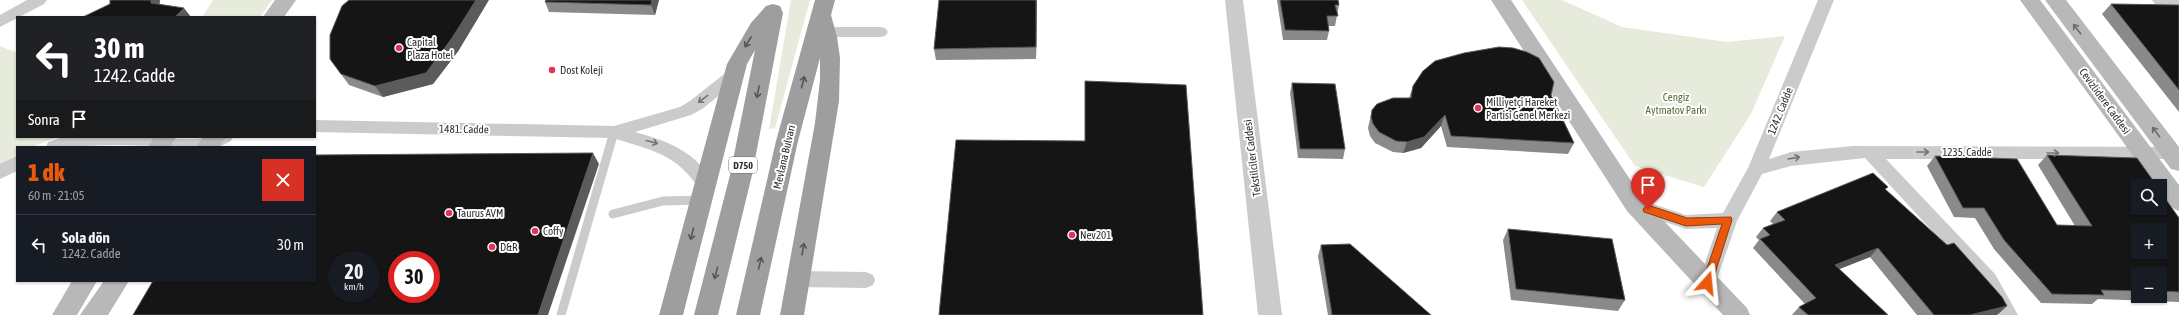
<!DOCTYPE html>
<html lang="tr">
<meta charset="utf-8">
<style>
body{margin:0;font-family:"Asap Condensed",sans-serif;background:#242831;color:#f1f3f6;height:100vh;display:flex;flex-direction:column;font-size:15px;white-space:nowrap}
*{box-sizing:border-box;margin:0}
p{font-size:13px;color:#9ea1a6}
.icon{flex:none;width:22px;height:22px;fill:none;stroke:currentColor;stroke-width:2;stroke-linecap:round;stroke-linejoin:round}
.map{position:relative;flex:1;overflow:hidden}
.panel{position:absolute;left:16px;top:146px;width:300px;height:136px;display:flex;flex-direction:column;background:#171b24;border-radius:0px;box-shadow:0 1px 3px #0004}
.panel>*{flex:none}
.hud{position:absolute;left:16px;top:16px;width:300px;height:122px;border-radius:0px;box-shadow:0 1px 3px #0004;background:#202124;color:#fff;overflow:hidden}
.fabs{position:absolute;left:2131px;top:179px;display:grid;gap:8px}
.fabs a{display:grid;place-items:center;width:36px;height:36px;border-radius:0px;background:#171b24;box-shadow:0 1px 3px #0004;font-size:20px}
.speed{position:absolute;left:328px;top:251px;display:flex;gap:8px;font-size:20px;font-weight:700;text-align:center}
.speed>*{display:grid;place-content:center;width:52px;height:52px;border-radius:50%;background:#171b24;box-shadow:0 1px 3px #0004;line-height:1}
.speed small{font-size:10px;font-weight:400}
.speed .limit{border:6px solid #d22;background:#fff;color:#111}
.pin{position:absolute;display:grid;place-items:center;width:34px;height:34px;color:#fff;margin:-41px -17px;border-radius:50% 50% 50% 0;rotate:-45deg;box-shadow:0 0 4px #0007}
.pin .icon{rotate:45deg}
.me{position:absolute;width:44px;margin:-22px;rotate:18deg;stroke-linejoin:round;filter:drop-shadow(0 0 3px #0008)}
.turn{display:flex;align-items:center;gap:14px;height:84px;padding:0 12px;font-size:18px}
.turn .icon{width:52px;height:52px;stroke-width:2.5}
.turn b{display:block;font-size:28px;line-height:34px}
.then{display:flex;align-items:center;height:38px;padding:0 12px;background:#0003;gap:8px;font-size:15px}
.round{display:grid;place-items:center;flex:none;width:42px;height:42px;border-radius:0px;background:#242831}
.head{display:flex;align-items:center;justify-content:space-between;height:68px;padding:0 12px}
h1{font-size:24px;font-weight:800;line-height:30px;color:#ea580c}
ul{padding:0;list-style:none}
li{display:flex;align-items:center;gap:12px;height:60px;padding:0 12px;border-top:1px solid #363941}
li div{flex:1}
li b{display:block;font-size:15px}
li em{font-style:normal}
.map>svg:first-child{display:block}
</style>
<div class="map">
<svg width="2179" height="315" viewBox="0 0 2179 315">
<rect width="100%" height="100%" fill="#fff"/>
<g fill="#e6ebdb">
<polygon points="213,0 272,0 260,17 202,17"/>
<polygon points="791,0 810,0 775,128 769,129"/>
<polygon points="1522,0 1562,0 1622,27 1727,42 1785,36 1751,114 1704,187 1635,166"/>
<polygon points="0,46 17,53 17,137 58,137 32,147 17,147 17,156 0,166"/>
</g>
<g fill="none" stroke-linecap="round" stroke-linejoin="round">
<g stroke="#cbcbcb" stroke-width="9">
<polyline points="613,214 663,201 701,200"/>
<polyline points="561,315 614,132"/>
</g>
<g fill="#cbcbcb" fill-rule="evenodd">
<polygon points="27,0 47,0 44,4 0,27 0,15"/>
<polygon points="1818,0 1834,0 1769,159 1791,152 1853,146 2179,147 2179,159 1886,159 1995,274 2018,315 1999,315 1981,284 1865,158 1791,166 1762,174 1737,221 1714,288 1707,291 1700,288 1698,283 1717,228 1686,229 1629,210 1626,205 1629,200 1635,198 1686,215 1723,213 1748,168"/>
<polygon points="2152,0 2179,0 2179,5 2155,4"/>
<polygon points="826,27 880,27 885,28 888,32 885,36 880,37 826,37 821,36 818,32 821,28"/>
<path d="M734 69 740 71 742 75 740 79 702 109 691 115 635 132C668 141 697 152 714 184L711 189C701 192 698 187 692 179 671 152 643 148 613 138L315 132V120L614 126 680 107 690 101 728 71Z"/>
<path d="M63 137H163C186 142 209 137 233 137L231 141 219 147 115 145 46 147 48 142Z"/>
<polygon points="17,156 17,171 0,179 0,164"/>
<polygon points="798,271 866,272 873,275 875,280 873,285 866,288 798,287 791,284 789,279 791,274"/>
</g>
<polygon fill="#cbcbcb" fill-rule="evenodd" points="1225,0 1243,0 1282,315 1258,315"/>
<g fill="#b8b8b8" fill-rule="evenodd">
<polygon points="275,0 296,0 284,17 263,17"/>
<polygon points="1491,0 1511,0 1643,199 1747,308 1750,315 1723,315 1627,211"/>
<path d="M2020 0H2040L2179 185V211C2168 207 2160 198 2160 186H2155Z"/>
<polygon points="2045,0 2066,0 2179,147 2179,171 2171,169"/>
<polygon points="154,137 176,137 170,147 148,147"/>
<polygon points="203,137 226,137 219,147 196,147"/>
<polygon points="72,281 97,281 77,315 52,315"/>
<polygon points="104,281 129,281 108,315 80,315"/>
</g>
<g fill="#9e9e9e" fill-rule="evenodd">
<polygon points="815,0 835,0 831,15 837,37 840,58 839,101 804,315 780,315 815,123 820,80 820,58 798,141 760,315 736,315 776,141"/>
<polygon points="773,4 780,6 783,13 752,175 718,315 694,315 730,175 755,50 747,64 683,315 659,315 727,64 751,23 766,6"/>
</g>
</g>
<g fill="#8a8a8a" fill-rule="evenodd">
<polygon points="659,0 655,15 549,12 545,2"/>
<polygon points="1037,0 1036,59 936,60 934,49"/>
<polygon points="1277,0 1338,0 1339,5 1335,26 1328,26 1329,31 1327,40 1283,40"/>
<polygon points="2111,4 2179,5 2179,112 2102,14"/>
<polygon points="459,50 433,84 383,97 349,85 330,59"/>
<polygon points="1292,83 1345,149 1343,159 1298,158 1290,93"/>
<polygon points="1413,86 1551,95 1574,143 1568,154 1447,147 1441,126 1421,148 1403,153 1393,152 1375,143 1370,136 1368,128 1372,110 1409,98"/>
<path d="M2047 155 2179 218V302L2098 299 2092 304 2041 303 1994 249 1975 218 1954 217 1927 166 1935 156 2057 225 2075 226 2038 165ZM2138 274H2160V296H2138Z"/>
<polygon points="1886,190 2007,306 1997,315 1917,315 1870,257 1839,269 1888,315 1792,315 1799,307 1805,304 1753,248 1759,240 1756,237 1763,228 1773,224 1770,221 1777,212"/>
<polygon points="1508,229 1625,300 1618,311 1511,300 1503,240"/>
<polygon points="1321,245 1431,315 1328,315 1318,256"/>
</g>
<g fill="#5b5b5b">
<polygon points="151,0 160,0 159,12 151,3"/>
<polygon points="476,0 489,0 459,50 433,84 383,97 375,86"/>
<polygon points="652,0 659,0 655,15 651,5"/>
<polygon points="1036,0 1037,0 1036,59"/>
<polygon points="184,8 191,17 175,17"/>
<polygon points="1445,115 1441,126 1421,148 1403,153 1407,142"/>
<polygon points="593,153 599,164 548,315 538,315"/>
<polygon points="1878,248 1870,257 1827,274 1835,265"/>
<polygon points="2007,306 1997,315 1970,315"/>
</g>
<g fill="#151515" stroke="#5b5b5b" fill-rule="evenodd">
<polygon points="110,0 151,0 151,3 184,8 175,17 83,17 110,4"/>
<polygon points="349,0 476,0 452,38 426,73 375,86 341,74 330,59 330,35 342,6"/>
<polygon points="546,0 652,0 651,5 545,2"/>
<polygon points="939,0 1036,0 1036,47 934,49"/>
<polygon points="1280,0 1338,0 1339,5 1335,5 1338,16 1327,16 1329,31 1285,30"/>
<polygon points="2111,4 2179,5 2179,90"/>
<polygon points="1499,47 1513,48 1527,52 1539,58 1554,82 1551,95 1574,143 1451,136 1445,115 1424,137 1407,142 1396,141 1379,132 1373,124 1371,117 1372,110 1377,104 1393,98 1411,98 1413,86 1423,71 1435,61 1464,53"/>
<polygon points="1085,81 1186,85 1203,315 939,315 956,140 1085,141"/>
<polygon points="1292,83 1335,84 1345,149 1300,149"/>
<path d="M593 153 538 315H133L153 281H315V155ZM337 260H371V294H337ZM397 260H431V294H397Z"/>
<path d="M2047 155 2137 158 2157 186H2138V208H2160V191L2179 218V292L2160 291V274H2138V291L2101 290 2104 295 2052 294 2004 240 1984 208H1963L1935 156 2017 159 2057 225 2092 226ZM2138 230H2160V252H2138Z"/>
<polygon points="1873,173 1888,187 1885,189 1947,245 1954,243 2002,297 2007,306 1970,315 1934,315 1878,248 1835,265 1888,315 1808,315 1799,307 1816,298 1760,239 1770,235 1763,228 1785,220 1777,212"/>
<polygon points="1508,229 1612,239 1625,300 1516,289"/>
<polygon points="1350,244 1431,315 1332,315 1321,245"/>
</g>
<defs><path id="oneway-shaft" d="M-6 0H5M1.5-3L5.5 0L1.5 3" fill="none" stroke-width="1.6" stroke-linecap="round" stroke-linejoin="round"/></defs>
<g stroke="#6c6c6c">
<use href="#oneway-shaft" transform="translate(2077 29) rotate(-127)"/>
<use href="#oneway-shaft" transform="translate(2156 132) rotate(-127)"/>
</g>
<g stroke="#555">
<use href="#oneway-shaft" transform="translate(748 42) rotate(122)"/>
<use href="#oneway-shaft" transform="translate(803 82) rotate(-75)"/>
<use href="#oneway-shaft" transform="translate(758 92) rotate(101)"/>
<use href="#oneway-shaft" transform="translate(692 234) rotate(104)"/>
<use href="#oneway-shaft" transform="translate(803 249) rotate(-80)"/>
<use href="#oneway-shaft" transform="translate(760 263) rotate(-77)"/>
<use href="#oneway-shaft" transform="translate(716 273) rotate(104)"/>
</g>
<g stroke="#757575">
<use href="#oneway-shaft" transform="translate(703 99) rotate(143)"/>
<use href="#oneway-shaft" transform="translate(652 142) rotate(15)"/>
<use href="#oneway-shaft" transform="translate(1923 152)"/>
<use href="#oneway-shaft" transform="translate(2053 153)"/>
<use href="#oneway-shaft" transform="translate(1794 158) rotate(-10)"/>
</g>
<polygon fill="#ea580c" stroke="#983908" points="1648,205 1687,218 1731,217 1732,220 1711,286 1704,286 1702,283 1722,224 1686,226 1644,212 1643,209"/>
<g fill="#e4315a" stroke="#fff" stroke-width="1.5">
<circle cx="399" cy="48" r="4"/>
<circle cx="552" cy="70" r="4"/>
<circle cx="1478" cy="108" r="4"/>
<circle cx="449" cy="213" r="4"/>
<circle cx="535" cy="231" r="4"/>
<circle cx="1072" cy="235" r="4"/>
<circle cx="492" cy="247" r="4"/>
</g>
<g text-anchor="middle" stroke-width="4" stroke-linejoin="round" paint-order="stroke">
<rect fill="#fff" stroke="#6d6d6d" stroke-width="1" x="729" y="157" width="28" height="16" rx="3"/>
<g font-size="10" font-weight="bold" fill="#2e2e2e">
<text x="743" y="169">D750</text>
</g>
<g font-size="11" fill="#2e2e2e" stroke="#fff" text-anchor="start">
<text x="407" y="46">Capital<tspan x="407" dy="13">Plaza Hotel</tspan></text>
<text x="560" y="74">Dost Koleji</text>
<text x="1486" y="106">Milliyetçi Hareket<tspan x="1486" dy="13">Partisi Genel Merkezi</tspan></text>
<text x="457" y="217">Taurus AVM</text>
<text x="543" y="235">Coffy</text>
<text x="1080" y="239">Nev201</text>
<text x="500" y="251">D&amp;R</text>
</g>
<g font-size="11" fill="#58693c" stroke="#fff">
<text x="1676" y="101">Cengiz<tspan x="1676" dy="13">Aytmatov Parkı</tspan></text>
</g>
<g font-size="11" fill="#2e2e2e" stroke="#fff">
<text transform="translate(2105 101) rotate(54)" y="4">Cevizlidere Caddesi</text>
<text transform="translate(1780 111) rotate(-68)" y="4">1242. Cadde</text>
<text transform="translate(464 129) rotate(1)" y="4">1481. Cadde</text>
<text x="1967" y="156">1235. Cadde</text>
<text transform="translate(784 157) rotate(-77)" y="4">Mevlana Bulvarı</text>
<text transform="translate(1252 158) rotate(-97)" y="4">Tekstilciler Caddesi</text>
</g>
</g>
</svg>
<div class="fabs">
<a><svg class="icon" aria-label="search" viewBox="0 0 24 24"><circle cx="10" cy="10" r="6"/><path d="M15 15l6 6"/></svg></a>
<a>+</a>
<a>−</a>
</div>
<div class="speed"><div>20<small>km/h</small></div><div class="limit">30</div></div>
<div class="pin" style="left:1648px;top:209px;background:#d93025"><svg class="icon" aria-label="arrive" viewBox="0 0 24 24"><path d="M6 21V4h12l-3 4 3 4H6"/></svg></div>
<svg class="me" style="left:1707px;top:283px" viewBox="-20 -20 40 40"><path d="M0-17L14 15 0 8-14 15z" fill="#ea580c" stroke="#fff" stroke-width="4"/></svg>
<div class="hud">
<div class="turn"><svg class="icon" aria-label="left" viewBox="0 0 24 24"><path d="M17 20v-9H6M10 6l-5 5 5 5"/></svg><div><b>30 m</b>1242. Cadde</div></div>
<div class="then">Sonra<svg class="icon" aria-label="arrive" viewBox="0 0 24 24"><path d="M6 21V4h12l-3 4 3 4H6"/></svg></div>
</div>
<section class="panel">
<div class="head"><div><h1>1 dk</h1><p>60 m · 21:05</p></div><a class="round" style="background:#d93025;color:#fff"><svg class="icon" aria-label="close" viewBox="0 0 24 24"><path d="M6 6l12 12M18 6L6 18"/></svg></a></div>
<ul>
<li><svg class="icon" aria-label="left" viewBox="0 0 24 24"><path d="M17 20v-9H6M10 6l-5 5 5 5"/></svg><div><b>Sola dön</b><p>1242. Cadde</p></div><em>30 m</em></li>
</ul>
</section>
</div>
